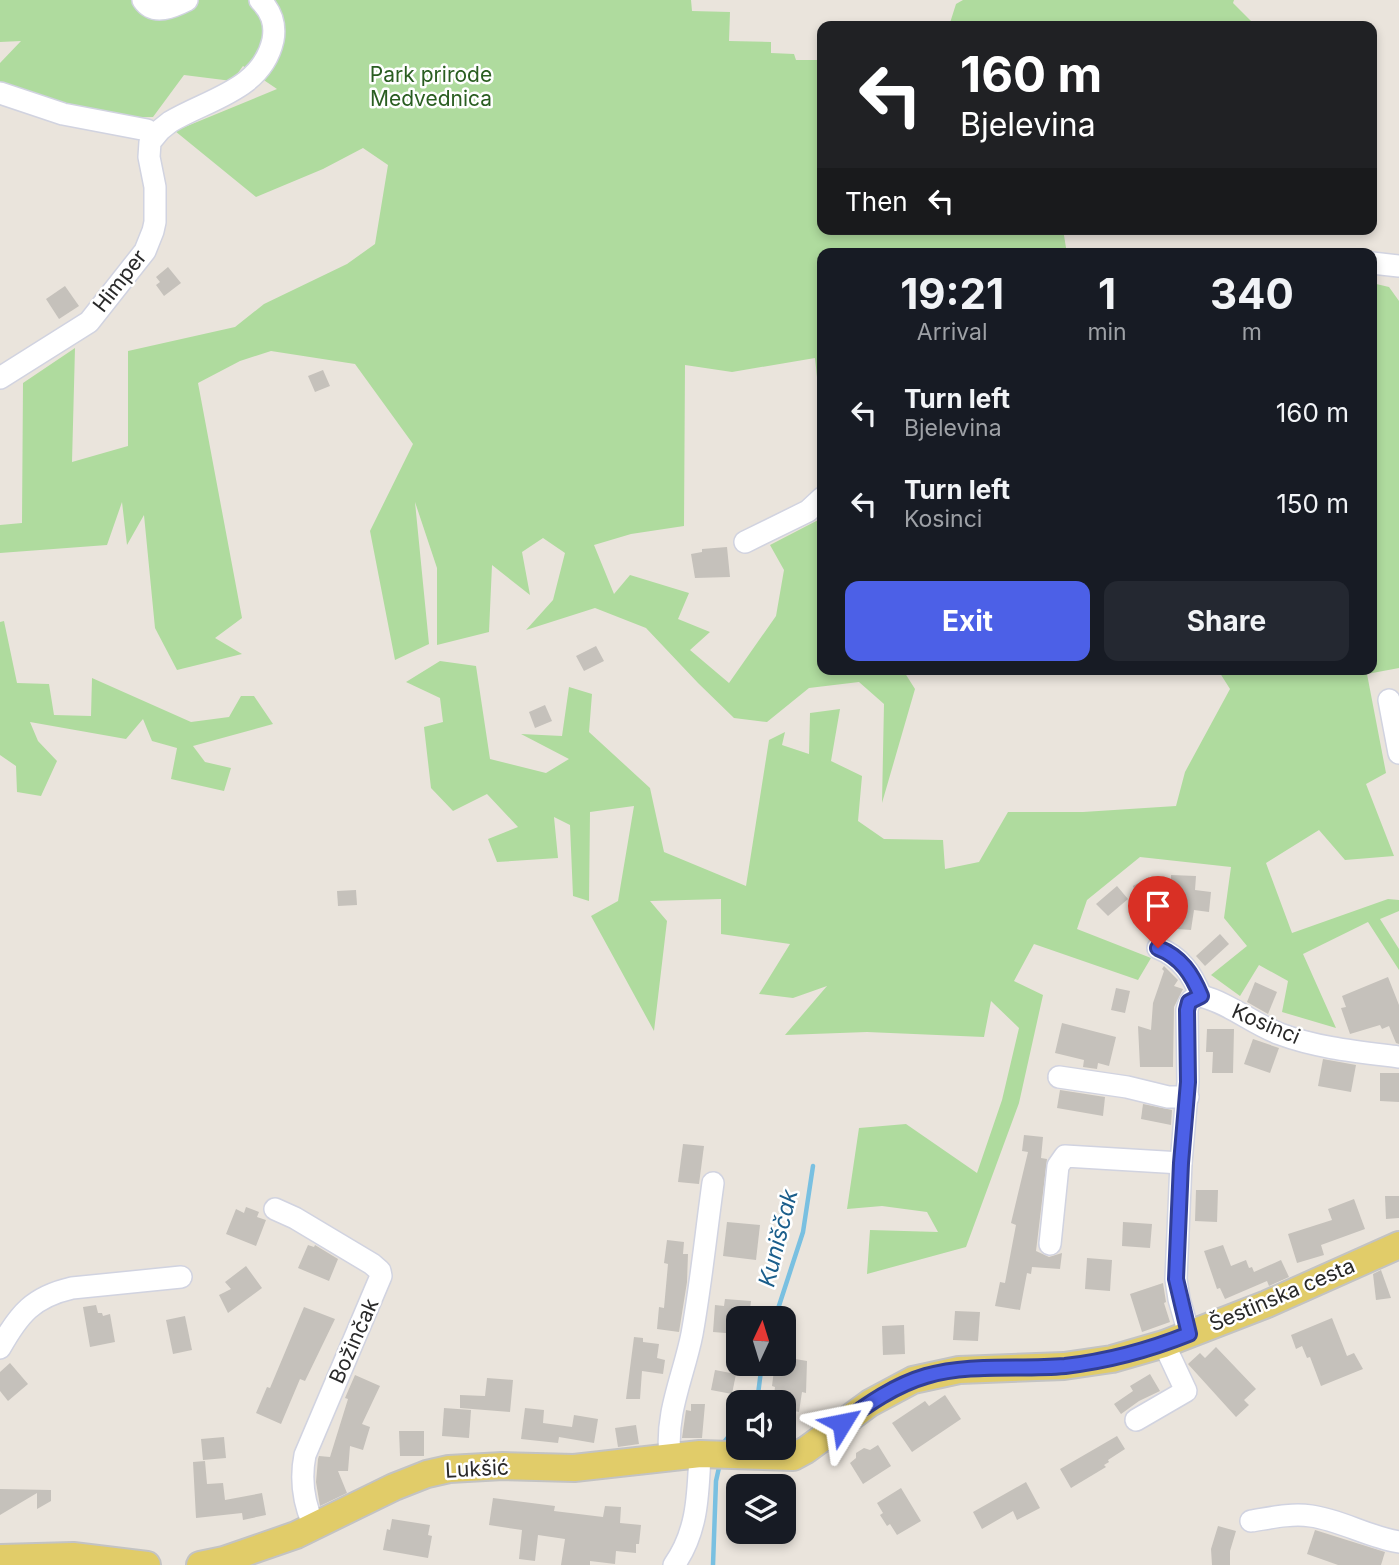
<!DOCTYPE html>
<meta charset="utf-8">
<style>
body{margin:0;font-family:Inter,sans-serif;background:#242831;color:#f1f3f6;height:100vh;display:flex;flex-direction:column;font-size:26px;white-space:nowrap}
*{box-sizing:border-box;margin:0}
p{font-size:23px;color:#9ea1a6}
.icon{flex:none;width:38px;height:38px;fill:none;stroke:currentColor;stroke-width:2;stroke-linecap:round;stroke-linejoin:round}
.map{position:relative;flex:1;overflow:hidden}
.sheet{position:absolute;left:817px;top:248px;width:560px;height:427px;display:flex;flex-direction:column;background:#171b24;border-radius:14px;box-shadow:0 4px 10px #0003}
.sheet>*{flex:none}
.guide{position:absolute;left:817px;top:21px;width:560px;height:214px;border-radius:14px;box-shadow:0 4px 10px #0003;background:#202124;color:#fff;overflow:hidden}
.needle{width:46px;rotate:4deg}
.fabs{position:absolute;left:726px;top:1306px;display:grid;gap:14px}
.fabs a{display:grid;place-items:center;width:70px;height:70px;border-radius:14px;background:#171b24;box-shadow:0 4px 10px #0003;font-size:35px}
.pin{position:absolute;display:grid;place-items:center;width:60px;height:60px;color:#fff;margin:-72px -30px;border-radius:50% 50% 50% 0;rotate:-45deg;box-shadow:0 0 7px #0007}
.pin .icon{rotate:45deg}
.me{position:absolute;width:77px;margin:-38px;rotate:55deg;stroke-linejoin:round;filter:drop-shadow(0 0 5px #0008)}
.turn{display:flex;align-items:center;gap:24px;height:147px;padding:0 28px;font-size:32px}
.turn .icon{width:91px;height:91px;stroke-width:2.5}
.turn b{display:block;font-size:49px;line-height:60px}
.then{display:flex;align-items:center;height:66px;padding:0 28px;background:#0003;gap:14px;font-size:26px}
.eta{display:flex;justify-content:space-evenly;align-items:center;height:119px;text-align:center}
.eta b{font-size:42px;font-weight:700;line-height:49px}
.button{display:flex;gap:14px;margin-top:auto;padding:14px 28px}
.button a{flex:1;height:80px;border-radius:14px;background:#4c60e7;color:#fff;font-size:28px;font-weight:700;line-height:80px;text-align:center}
.button a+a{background:#242831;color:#f1f3f6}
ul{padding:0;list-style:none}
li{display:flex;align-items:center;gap:21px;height:91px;padding:0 28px}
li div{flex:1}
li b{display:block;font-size:26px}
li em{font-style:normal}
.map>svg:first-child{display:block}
</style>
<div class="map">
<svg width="1399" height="1565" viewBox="0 0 1399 1565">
<rect width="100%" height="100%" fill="#eae4dc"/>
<g fill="#afdb9e">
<polygon points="0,0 691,0 692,11 730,12 729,41 771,42 771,53 794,54 796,60 822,60 822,229 1063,229 1067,254 822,254 822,425 815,358 732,372 685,365 684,526 631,534 594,545 614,594 630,575 689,593 678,619 710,632 690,650 729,683 776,616 784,570 770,545 822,518 822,670 903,670 915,689 882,803 884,704 859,682 809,688 767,722 734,718 698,683 646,628 595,608 526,630 553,600 565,553 543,538 522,552 530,595 492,565 489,632 437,645 437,568 415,502 429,644 395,660 370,531 413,444 355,364 271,351 240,361 198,383 242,618 215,638 242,654 177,670 155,628 144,515 127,545 122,502 107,545 0,553 0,525 22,523 23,383 75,348 72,462 128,446 128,351 235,327 264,304 347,264 375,244 388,165 363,148 323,169 256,197 175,131 277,89 243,66 232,81 184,75 153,117 109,118 0,89 0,63 21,41 0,42"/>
<path d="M963 0H1234L1233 3 1253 23 1252 26C1237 26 1205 22 1194 26H949L956 4Z"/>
<polygon points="1372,283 1389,287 1399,301 1399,668 1367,674 1386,773 1366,784 1394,856 1345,860 1319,830 1266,863 1292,933 1388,899 1399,900 1399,911 1380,919 1399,949 1399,970 1368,922 1303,954 1336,1028 1282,1012 1288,981 1259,965 1240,996 1211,975 1247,946 1224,918 1231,867 1140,857 1087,900 1077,929 1151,958 1138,980 1034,944 1014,981 1043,995 1019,1103 966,1247 867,1274 870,1230 938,1232 927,1212 882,1206 847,1209 859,1128 906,1124 977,1173 1002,1100 1019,1028 991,1001 984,1037 867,1032 785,1035 827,986 793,998 759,994 790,944 721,934 721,899 650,901 667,921 654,1031 591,916 618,901 634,806 590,812 589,901 573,896 570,825 554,817 558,858 497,862 488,839 518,827 487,794 453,811 431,788 424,727 443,722 440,698 406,682 440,661 476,666 490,759 546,773 569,759 521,734 562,736 569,687 592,694 589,732 650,788 664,852 746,886 769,740 785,732 782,745 809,754 810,713 840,709 831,761 862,776 858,821 884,839 943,840 945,869 979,862 1008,812 1083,812 1176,806 1185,772 1230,689 1218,670 1372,670"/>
<polygon points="4,621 17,683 49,684 54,715 91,716 92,678 191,722 229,717 241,696 254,696 273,724 193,746 205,762 231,768 224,791 171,779 177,748 152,741 143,719 126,739 30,722 38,741 57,761 41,796 17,792 16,766 0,755 0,622"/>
</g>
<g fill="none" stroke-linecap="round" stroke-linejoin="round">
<g stroke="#79c0e1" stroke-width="4.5">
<polyline points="775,1318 803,1232 813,1166"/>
<polyline points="757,1402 762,1363"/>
<polyline points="723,1447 725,1441 738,1425"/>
<polyline points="713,1565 716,1481 720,1463"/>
</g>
</g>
<g fill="#c5c1bb">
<polygon points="168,267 181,283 164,296 156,285 160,282 156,277"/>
<polygon points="65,286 79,306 59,319 46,299"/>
<polygon points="323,370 330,386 315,392 308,376"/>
<polygon points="727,547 730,577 695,578 691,554 702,552 702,549"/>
<polygon points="596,646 604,661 584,671 576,656"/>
<polygon points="545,705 552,721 535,728 529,712"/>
<polygon points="1171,875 1196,876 1195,890 1211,892 1209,912 1194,910 1191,930 1177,929 1179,917 1149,929 1133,886 1149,877 1170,916"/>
<polygon points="1117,886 1128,899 1108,916 1096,904"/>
<polygon points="356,890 357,905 338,906 337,891"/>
<polygon points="1220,934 1229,944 1205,966 1196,956"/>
<polygon points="1164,966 1178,980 1174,986 1183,989 1174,1007 1173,1067 1140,1067 1138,1026 1151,1030 1153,1003 1164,971 1162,969"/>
<polygon points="1388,977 1399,1005 1399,1044 1396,1043 1389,1026 1382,1029 1380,1025 1350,1034 1341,1008 1346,1007 1342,996"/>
<polygon points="1255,982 1277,992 1268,1014 1247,1002"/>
<polygon points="1116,988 1130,991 1125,1013 1111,1010"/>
<polygon points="1062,1023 1116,1037 1109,1066 1098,1063 1097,1069 1083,1067 1084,1060 1055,1053"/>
<polygon points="1207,1029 1234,1029 1233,1073 1212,1073 1213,1052 1206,1052"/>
<polygon points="1253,1039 1279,1048 1270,1073 1244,1064"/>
<polygon points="1323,1059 1356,1065 1351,1092 1318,1086"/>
<polygon points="1380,1073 1399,1073 1399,1102 1380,1101"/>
<polygon points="1060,1090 1105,1097 1103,1116 1057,1108"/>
<polygon points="1143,1104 1172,1110 1171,1125 1141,1119"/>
<polygon points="1024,1135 1043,1137 1041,1158 1047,1159 1036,1251 1049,1257 1062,1253 1060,1269 1032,1267 1031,1274 1027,1273 1020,1310 995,1306 1000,1282 1005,1283 1016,1225 1011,1223 1028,1152 1022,1151"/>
<polygon points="683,1144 704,1146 699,1184 678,1182"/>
<polygon points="1196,1190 1218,1190 1217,1222 1195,1221"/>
<polygon points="1385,1196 1399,1196 1399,1218 1386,1219"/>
<polygon points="1354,1199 1365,1229 1321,1245 1324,1255 1297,1263 1288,1234 1332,1220 1328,1209"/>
<polygon points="246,1207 259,1212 257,1217 266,1220 256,1246 226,1234 236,1209 244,1213"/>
<polygon points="727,1222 760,1225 756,1260 723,1256"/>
<polygon points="1123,1222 1152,1224 1150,1248 1122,1246"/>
<polygon points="667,1240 684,1242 683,1254 688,1254 687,1282 679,1332 657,1329 659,1307 664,1308 668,1264 664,1263"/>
<polygon points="308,1245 314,1247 315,1245 338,1259 329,1281 298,1268"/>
<polygon points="1223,1245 1231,1266 1246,1260 1249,1268 1252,1267 1254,1272 1281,1260 1289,1277 1269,1286 1267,1281 1225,1299 1220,1288 1217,1289 1204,1251"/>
<polygon points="1087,1258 1112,1260 1110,1291 1085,1289"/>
<polygon points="246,1266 262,1288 228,1313 219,1295 231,1289 225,1282"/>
<polygon points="1381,1270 1391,1298 1376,1300 1373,1274"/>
<polygon points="1163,1283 1166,1302 1164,1303 1170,1322 1142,1332 1130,1294"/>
<polygon points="725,1299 751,1301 749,1318 738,1318 738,1334 713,1332 715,1305 724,1306"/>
<polygon points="96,1305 98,1313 102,1313 103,1316 110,1314 115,1342 90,1347 83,1307"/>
<polygon points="304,1307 335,1319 305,1381 300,1379 281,1424 256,1413 267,1387 270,1388"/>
<polygon points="955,1311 980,1312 978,1341 953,1340"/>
<polygon points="185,1316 192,1350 173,1354 166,1320"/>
<polygon points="1332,1318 1347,1356 1354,1353 1363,1369 1321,1386 1310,1357 1307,1358 1302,1346 1296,1349 1291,1335"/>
<polygon points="904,1325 905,1354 883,1355 882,1326"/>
<polygon points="634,1337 643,1338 643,1342 659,1344 657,1358 665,1360 663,1374 642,1371 640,1399 626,1399"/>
<polygon points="1216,1347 1256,1389 1244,1400 1249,1405 1236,1417 1188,1364 1200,1353 1205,1358"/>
<polygon points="784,1357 807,1361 806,1393 802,1392 799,1412 784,1409 784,1402 773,1402 775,1387 772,1386 774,1370 778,1370 779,1363 784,1363"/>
<polygon points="10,1363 28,1384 8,1401 0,1391 0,1372"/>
<polygon points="715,1370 736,1374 732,1394 711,1390"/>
<polygon points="1150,1374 1160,1391 1139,1401 1121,1414 1114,1404 1133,1391 1130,1386"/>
<polygon points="355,1375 380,1386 362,1424 370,1427 363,1450 350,1446 348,1471 338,1471 347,1493 320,1506 316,1482 318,1459 319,1456 330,1457 348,1399 345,1398"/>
<polygon points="487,1378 513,1380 510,1412 460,1408 460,1395 485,1396"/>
<polygon points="945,1395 961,1419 912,1452 892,1423 925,1401 929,1406"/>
<polygon points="691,1404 705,1404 702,1438 682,1438 686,1410 691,1411"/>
<polygon points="444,1408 471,1410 469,1438 442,1436"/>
<polygon points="525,1408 544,1410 543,1423 572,1427 574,1415 598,1419 594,1443 559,1437 558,1443 521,1439"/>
<polygon points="636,1425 639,1444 618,1447 615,1428"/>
<polygon points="399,1431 424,1431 424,1456 400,1456"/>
<polygon points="1117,1436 1125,1449 1108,1460 1109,1462 1104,1465 1106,1467 1071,1488 1060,1469"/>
<polygon points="224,1437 226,1458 203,1460 201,1439"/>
<polygon points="878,1445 891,1466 863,1484 850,1463 856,1458 856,1453 864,1448 870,1450"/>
<polygon points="205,1461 207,1484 223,1483 225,1500 262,1493 266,1515 243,1520 242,1513 196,1518 193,1462"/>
<polygon points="1026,1482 1040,1508 1017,1520 1013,1511 982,1529 973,1512"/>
<polygon points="901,1488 921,1521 897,1535 890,1524 887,1526 880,1515 883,1513 877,1503"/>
<polygon points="0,1489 51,1490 51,1501 37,1509 37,1493 0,1515"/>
<polygon points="493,1498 555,1506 554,1511 603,1517 605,1506 621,1507 620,1523 641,1525 639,1544 636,1544 636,1553 616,1551 615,1564 590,1561 590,1565 561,1565 565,1539 538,1535 535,1561 519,1559 522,1530 489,1525"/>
<polygon points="392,1519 430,1525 428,1535 432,1536 428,1558 383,1550 387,1529 390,1530"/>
<polygon points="1218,1526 1236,1531 1230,1551 1230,1565 1212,1565 1211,1549"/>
<polygon points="1315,1530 1385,1552 1381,1565 1338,1565 1307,1554"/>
</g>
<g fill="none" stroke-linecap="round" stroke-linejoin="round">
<defs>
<g id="minor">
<path d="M143 0C154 16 173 7 187 0"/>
<polyline points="0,93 63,114 147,130 153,136"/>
<polyline points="1372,263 1399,266"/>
<path d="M0 378 89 322 145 251 153 231 155 222V187L149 157 150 142 160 130 170 122C208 99 262 90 273 40 276 23 271 11 260 0"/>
<polyline points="745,542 808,511 822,498"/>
<polyline points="1389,700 1399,753"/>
<path d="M1158 948C1181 957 1192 974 1201 996"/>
<path d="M1201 996C1229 1003 1253 1024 1280 1034 1317 1048 1360 1052 1399 1057"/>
<polyline points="1059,1077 1127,1087 1168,1097 1188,1097"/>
<path d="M275 1209 295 1218 372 1264 380 1271 381 1276 305 1455C300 1480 303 1502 314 1526"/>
<polyline points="1050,1244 1058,1166 1065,1156 1181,1163"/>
<path d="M1189 1334 1179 1299 1176 1279 1181 1163 1188 1082 1187 1010C1189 1001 1192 998 1201 996"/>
<path d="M0 1348C19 1314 33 1297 72 1288L181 1277"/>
<polyline points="1136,1420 1186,1391 1164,1344"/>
<path d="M670 1456C665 1413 684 1375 692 1334 701 1284 706 1233 713 1183"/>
<path d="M1251 1521C1270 1518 1291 1513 1311 1516 1341 1520 1368 1537 1399 1542"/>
<path d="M674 1565C698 1531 698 1494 700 1454"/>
</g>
<g id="major">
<polyline points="0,1558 73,1556 147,1565"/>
<polyline points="200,1565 224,1560 296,1535 394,1487 427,1474 449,1469 503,1466 574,1468 700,1454 793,1457 806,1450 870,1403 913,1380 959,1370 1064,1366 1112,1359 1164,1344 1267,1304 1399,1245"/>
</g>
</defs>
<use href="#minor" stroke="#d1d3e0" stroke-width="24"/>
<use href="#major" stroke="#c3c3c3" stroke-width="30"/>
<use href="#minor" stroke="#fff" stroke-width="21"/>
<use href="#major" stroke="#e1cc69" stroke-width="26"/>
</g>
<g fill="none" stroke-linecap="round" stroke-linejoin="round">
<defs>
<path id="route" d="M842 1423C868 1404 895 1385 926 1376 971 1363 1019 1370 1065 1366 1108 1361 1149 1350 1189 1334L1176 1279 1181 1163 1188 1082 1187 1010 1189 1002 1201 996C1192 974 1181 957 1158 948"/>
</defs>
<use href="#route" stroke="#313e96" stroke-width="18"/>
<use href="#route" stroke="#4c60e7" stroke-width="12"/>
</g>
<g text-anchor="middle" stroke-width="5" stroke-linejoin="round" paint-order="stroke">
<g font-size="21" fill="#2a5e21" stroke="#fff">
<text x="431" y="82">Park prirode<tspan x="431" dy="24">Medvednica</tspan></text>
</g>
<g font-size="21" fill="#292929" stroke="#fff">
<text transform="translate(120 281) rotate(-52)" y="7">Himper</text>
<text transform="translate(1266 1024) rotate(23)" y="7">Kosinci</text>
<text transform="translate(1282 1295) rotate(-23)" y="7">Šestinska cesta</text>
<text transform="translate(354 1341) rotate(-66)" y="7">Božinčak</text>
<text transform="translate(477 1469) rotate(-3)" y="7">Lukšić</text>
</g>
<g font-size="23" font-style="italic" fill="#1b5e8b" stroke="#fff">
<text transform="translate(778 1238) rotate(-76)" y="8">Kuniščak</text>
</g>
</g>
</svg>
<div class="fabs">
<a><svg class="needle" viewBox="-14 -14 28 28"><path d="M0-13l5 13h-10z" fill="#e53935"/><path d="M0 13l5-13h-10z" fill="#9ea1a6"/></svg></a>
<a><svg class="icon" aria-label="sound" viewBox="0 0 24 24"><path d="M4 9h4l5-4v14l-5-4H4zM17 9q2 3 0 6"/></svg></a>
<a><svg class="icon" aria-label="layers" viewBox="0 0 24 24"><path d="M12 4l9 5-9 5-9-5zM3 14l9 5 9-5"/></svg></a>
</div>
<div class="pin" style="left:1158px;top:948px;background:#d93025"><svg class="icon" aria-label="arrive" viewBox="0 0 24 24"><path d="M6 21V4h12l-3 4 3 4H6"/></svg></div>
<svg class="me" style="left:842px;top:1423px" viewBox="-20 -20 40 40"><path d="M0-17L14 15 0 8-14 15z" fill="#4c60e7" stroke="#fff" stroke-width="4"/></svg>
<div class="guide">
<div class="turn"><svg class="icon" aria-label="left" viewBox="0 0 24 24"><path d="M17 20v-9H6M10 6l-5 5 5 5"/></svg><div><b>160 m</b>Bjelevina</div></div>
<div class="then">Then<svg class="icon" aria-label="left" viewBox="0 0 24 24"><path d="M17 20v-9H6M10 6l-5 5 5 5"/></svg></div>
</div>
<section class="sheet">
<div class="eta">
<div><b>19:21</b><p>Arrival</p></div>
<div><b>1</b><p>min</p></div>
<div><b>340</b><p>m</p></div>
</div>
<ul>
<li><svg class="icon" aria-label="left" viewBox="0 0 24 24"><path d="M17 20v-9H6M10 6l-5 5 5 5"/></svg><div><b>Turn left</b><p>Bjelevina</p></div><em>160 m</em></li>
<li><svg class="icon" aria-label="left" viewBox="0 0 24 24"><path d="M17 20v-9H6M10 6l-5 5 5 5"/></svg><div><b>Turn left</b><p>Kosinci</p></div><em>150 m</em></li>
</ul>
<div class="button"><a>Exit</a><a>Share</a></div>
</section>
</div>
